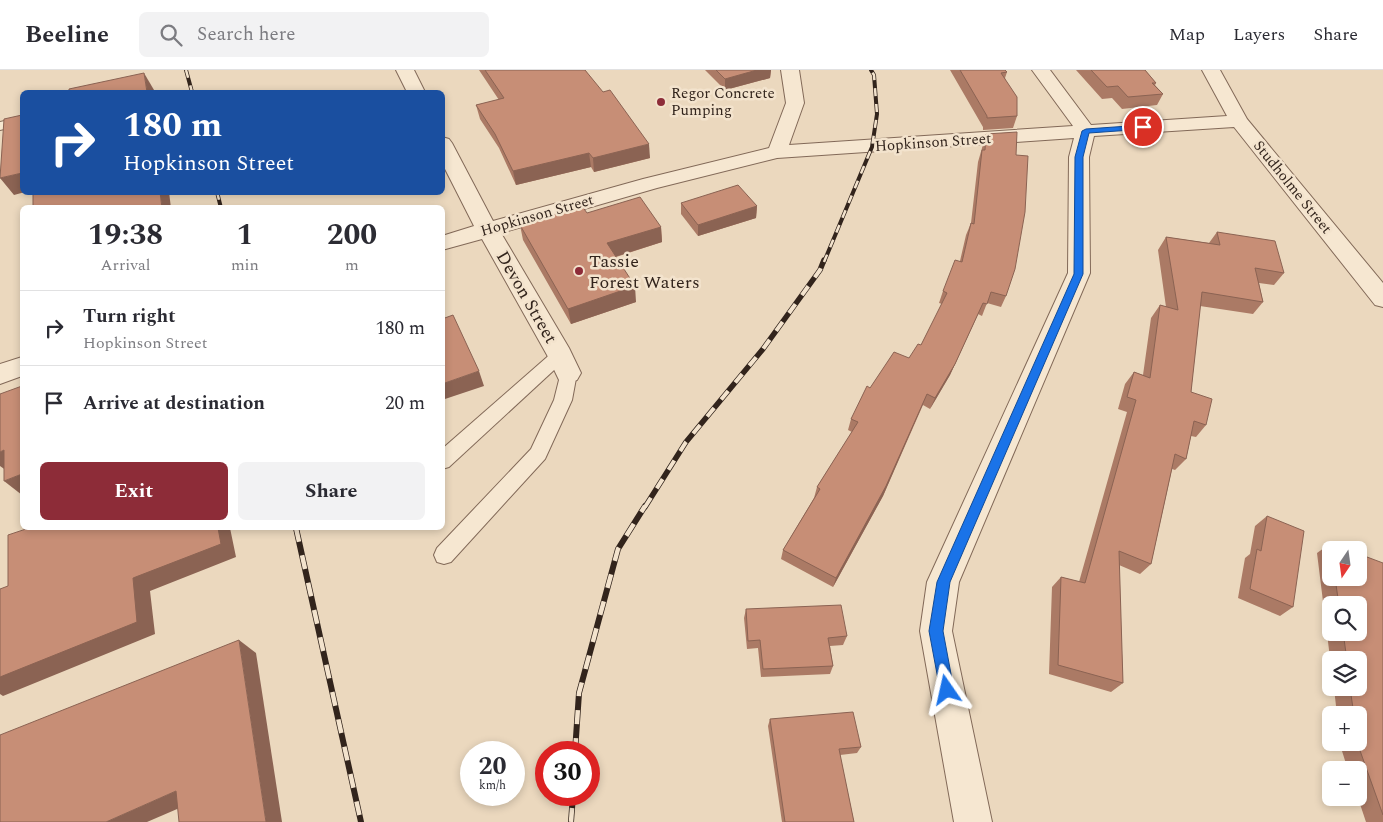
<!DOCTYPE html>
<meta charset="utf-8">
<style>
body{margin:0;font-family:Spectral,serif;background:#f2f2f3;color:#2b2b33;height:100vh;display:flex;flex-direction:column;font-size:19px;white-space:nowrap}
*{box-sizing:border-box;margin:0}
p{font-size:16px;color:#7c7c81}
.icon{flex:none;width:28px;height:28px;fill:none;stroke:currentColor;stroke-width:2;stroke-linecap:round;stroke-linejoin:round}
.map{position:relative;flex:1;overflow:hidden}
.drawer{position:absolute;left:20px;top:135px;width:425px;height:325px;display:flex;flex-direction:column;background:#fff;border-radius:8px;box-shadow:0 2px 8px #0003}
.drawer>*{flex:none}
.banner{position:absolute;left:20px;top:20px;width:425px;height:105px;border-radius:8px;box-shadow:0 2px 8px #0003;background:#1a4fa0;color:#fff;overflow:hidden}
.needle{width:32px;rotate:193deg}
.tools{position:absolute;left:1322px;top:471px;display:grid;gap:10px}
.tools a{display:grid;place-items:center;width:45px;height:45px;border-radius:8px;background:#fff;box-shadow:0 2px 8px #0003;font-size:25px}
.speed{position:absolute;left:460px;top:671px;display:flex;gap:10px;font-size:25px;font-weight:700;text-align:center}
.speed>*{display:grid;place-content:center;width:65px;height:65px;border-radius:50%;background:#fff;box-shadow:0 2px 8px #0003;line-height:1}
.speed small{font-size:12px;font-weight:400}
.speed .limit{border:8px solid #d22;background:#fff;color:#111}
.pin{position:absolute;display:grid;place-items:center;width:42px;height:42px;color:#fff;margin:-21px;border:2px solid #fff;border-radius:50%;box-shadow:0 1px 5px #0007}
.me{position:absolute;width:55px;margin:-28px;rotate:349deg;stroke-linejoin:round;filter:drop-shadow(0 0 4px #0008)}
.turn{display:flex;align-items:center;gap:18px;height:105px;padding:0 20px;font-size:22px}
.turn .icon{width:65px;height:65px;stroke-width:2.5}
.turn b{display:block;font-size:35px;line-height:42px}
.eta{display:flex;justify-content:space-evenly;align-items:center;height:85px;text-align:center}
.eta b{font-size:30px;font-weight:700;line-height:35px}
.primary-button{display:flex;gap:10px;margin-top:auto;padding:10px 20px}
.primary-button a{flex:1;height:58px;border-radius:8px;background:#8d2c38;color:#fff;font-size:20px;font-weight:700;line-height:58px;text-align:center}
.primary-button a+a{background:#f2f2f3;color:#2b2b33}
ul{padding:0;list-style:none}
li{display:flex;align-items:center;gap:15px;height:75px;padding:0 20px;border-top:1px solid #e1e1e2}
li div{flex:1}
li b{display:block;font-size:19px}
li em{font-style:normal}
header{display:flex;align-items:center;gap:30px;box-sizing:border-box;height:70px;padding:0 25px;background:#fff;border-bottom:1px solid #e1e1e2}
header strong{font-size:24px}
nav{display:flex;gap:28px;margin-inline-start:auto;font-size:18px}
.search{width:350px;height:45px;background:#f2f2f3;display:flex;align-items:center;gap:12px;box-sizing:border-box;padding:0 18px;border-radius:8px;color:#7c7c81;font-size:19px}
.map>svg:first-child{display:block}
</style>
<header>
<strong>Beeline</strong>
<div class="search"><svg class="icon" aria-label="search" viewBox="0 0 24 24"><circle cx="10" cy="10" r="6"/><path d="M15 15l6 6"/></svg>Search here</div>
<nav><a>Map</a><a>Layers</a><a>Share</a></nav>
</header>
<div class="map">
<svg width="1383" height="752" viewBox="0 0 1383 752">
<rect width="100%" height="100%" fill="#ebd8be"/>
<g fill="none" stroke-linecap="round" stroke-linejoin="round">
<defs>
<g id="lane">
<polygon points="22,47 22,55 0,60 0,52"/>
<polygon points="560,279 566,281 569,285 566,289 449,397 442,399 442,379 554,281"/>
<polygon points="568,296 574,298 577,303 572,330 545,389 451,492 444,494 437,492 434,485 437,478 531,379 554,330 562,298"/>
</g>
<g id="street">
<polygon points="396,0 414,0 425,22 407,22"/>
<polygon points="781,0 799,0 804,33 789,75 1073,56 1032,0 1050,0 1091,55 1227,46 1202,0 1220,0 1247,49 1383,213 1383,237 1375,235 1234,57 1094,66 1089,87 1090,203 959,512 952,561 992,752 954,752 920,561 927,512 1068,203 1069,87 1074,68 777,88 657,118 501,163 569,278 581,303 577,310 568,313 559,310 547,285 482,169 442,180 442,166 474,156 442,93 442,67 449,69 452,73 493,151 643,109 769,78 786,33"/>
<polygon points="22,287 22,306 0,314 0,294"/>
</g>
</defs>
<use href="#lane" stroke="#826958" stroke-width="2"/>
<use href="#street" stroke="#826958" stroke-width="2"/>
<use href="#lane" fill="#f6e7d1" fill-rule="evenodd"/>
<use href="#street" fill="#f6e7d1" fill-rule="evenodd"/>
<defs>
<g id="rail-far2">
<polyline points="186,0 192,22"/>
<polyline points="217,122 221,138"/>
<polyline points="824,192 872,77 877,44 874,5 871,0"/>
</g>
<polyline id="rail-far1" points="645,437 686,372 763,279 820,200 824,190"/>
<g id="rail">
<polyline points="296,458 361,752"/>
<polyline points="575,682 579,623 618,479 645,436"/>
<polyline points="571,752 573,725"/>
</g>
</defs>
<use href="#rail-far2" stroke="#32241c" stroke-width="4"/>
<use href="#rail-far1" stroke="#32241c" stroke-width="5.5"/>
<use href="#rail" stroke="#32241c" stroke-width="6"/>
<use href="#rail-far2" stroke="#f3e3cd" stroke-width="2.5" stroke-dasharray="8" stroke-linecap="butt"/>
<use href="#rail-far1" stroke="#f3e3cd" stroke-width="4" stroke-dasharray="11" stroke-linecap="butt"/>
<use href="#rail" stroke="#f3e3cd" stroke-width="4.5" stroke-dasharray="14" stroke-linecap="butt"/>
</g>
<g fill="#ab7a65" fill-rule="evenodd">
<polygon points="479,0 585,0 650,88 594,102 591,97 516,115 499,78 480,49 476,35 499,30"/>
<polygon points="705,0 771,0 770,8 725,20"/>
<polygon points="950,0 1005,0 1007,2 1005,8 1017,46 1013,58 983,60 983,57"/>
<polygon points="1076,0 1145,0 1156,13 1155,15 1163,24 1157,35 1122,39 1112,28 1102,29"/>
<polygon points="986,64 1006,226 1001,237 987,233 982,246 978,244 950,305 930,339 923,335 883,426 833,517 781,489 783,480 814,428 817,417 852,362 848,360 851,349 870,318 909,288 921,275 942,234 939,233 943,221 960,191 966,165 971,153 978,92"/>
<polygon points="681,133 757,136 756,148 698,166 681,144"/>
<polygon points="587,143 661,157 662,172 616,187 636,232 571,254 523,170 520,155"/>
<polygon points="1217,162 1284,203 1274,215 1259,213 1263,232 1253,244 1200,236 1191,322 1206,355 1196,367 1191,366 1186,389 1175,400 1172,399 1151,494 1140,504 1119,495 1123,613 1111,622 1049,604 1052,517 1061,507 1079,512 1127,342 1118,339 1125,314 1134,302 1143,305 1151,248 1160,235 1166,237 1158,180 1166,167 1209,173"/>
<polygon points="1267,446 1293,537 1280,546 1238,528 1245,488 1250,484 1255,456"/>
<path d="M1331 473V508H1359L1383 493V752H1366L1358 728H1359V700H1348L1342 681 1341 672H1359V645H1337L1334 618H1359V590H1331V596L1317 483ZM1331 535H1359V562H1331Z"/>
<polygon points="746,539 847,566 843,575 830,576 833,596 830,604 761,607 758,578 747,579 744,548"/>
<polygon points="770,649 861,677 857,683 840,685 854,752 782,752 768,656"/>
</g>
<g fill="#8b6353">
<polygon points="757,0 771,0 770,8 725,20 725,9"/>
<polygon points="144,3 154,20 154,22 147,22"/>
<polygon points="649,74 650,88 594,102 593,88"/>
<polygon points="589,83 591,97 516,115 513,101"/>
<polygon points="22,103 22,122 25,122 14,125 0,108"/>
<polygon points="160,122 169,122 171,138 162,138"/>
<polygon points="757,136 756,148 698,166 698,155"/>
<polygon points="661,157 662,172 608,189 607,173"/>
<polygon points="635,216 636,232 571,254 568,239"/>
<polygon points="978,244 950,305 930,339 935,328"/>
<polygon points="479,301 484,316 442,330 442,314"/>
<polygon points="927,324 883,426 833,517 836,508"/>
<polygon points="4,380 7,401 0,396 0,382"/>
<polygon points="22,404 22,425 4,411"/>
<polygon points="218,458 230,458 236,487 150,521 155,564 3,626 0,624 0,607 133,508"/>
<polygon points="239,570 256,583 282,752 266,752"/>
<polygon points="176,721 198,730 147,752 106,752"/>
</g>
<g fill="#c78e76" stroke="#8b6353">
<polygon points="485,0 585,0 603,22 610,20 649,74 593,88 589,83 513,101 495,64 476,35 504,28"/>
<polygon points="716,0 757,0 725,9"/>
<polygon points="960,0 1005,0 1007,2 1001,3 1017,27 1017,46 987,48 987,46"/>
<polygon points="1091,0 1145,0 1156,13 1152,13 1163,24 1128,27 1118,16 1107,17"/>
<polygon points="144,3 147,22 69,22 69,19"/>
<polygon points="22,45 22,103 0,108 4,49"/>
<polygon points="1017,62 1016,85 1028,86 1025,142 1015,199 1006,226 991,222 987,234 983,233 955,294 935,328 927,324 886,416 836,508 783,480 820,419 817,417 858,352 851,349 867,316 870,318 894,282 909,288 918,274 921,275 947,223 943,221 955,190 962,192 971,153 974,154 982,80 985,80 986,64"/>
<polygon points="738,115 757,136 698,155 681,133"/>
<polygon points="33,122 160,122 162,138 33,138"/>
<polygon points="640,127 661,157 607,173 635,216 568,239 520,155 582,136 587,143"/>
<polygon points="1217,162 1275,171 1284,203 1255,198 1263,232 1202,222 1191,322 1212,329 1206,355 1194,351 1186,389 1175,384 1151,494 1119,481 1123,613 1058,595 1061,507 1085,513 1136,330 1127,327 1134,302 1150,308 1160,235 1178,240 1166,167 1220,175"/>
<polygon points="453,245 479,301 442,314 442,249"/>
<polygon points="22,316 22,404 4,411 4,380 0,382 0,324"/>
<polygon points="1267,446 1304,461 1293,537 1250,519 1257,479 1261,481"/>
<polygon points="29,458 218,458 221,474 133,508 137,552 0,607 0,519 8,516 8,465"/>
<polygon points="1331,473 1348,480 1332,480"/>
<polygon points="1359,484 1383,493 1383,745 1358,675 1359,645 1354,645 1350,618 1359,618 1359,590 1347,590 1343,562 1359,562 1359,535 1339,535 1335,508 1359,508"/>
<polygon points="841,535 847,566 828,568 833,596 763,599 760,570 748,571 746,539"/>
<polygon points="239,570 266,752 179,752 176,721 106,752 0,752 0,665"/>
<polygon points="853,642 861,677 839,679 854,752 785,752 770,649"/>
</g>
<polygon fill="#1a73e8" stroke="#114b97" points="1143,55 1147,57 1146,59 1089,63 1083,87 1083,204 950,512 943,561 954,620 952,625 947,627 942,625 940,620 929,561 937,512 1074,204 1075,87 1082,61 1086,59"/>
<g fill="#8d2c38" stroke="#f3e3cd" stroke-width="2">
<circle cx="661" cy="32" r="5"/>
<circle cx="579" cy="201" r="5"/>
</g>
<g text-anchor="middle" stroke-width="5" stroke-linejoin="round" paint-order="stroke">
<g font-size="15" fill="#32241c" stroke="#f3e3cd" text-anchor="start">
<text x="671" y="28">Regor Concrete<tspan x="671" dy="17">Pumping</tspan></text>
</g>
<g font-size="15" fill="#32241c" stroke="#f3e3cd">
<text transform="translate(933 72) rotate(-4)" y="5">Hopkinson Street</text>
<text transform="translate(1293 117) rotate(51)" y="5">Studholme Street</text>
<text transform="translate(537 145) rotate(-16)" y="5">Hopkinson Street</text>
</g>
<g font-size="18" fill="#32241c" stroke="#f3e3cd" text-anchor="start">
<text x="589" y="197">Tassie<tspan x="589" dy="21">Forest Waters</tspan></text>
</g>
<g font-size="18" fill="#32241c" stroke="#f3e3cd">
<text transform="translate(527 227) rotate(60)" y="6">Devon Street</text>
</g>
</g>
</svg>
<div class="tools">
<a><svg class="needle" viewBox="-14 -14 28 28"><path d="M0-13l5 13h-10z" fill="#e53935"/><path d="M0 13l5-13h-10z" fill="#7c7c81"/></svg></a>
<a><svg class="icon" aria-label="search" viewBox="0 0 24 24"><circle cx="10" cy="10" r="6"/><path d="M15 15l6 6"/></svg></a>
<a><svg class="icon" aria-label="layers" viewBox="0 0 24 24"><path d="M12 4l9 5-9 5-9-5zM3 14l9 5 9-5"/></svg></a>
<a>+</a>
<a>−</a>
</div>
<div class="speed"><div>20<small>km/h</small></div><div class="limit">30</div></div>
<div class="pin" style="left:1143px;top:57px;background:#d93025"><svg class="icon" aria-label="arrive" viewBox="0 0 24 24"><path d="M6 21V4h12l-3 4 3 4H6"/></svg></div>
<svg class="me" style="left:947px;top:620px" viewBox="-20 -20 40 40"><path d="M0-17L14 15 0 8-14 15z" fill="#1a73e8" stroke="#fff" stroke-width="4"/></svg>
<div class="banner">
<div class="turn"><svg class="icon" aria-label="right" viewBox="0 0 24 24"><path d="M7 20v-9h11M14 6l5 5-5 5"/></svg><div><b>180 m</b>Hopkinson Street</div></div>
</div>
<section class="drawer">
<div class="eta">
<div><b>19:38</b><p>Arrival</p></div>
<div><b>1</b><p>min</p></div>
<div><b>200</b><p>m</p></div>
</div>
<ul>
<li><svg class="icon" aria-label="right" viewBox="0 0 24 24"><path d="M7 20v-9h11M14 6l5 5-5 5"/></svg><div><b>Turn right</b><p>Hopkinson Street</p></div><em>180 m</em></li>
<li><svg class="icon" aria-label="arrive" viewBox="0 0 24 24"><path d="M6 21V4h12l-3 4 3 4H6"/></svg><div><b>Arrive at destination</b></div><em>20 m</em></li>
</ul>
<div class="primary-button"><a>Exit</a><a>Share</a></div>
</section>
</div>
